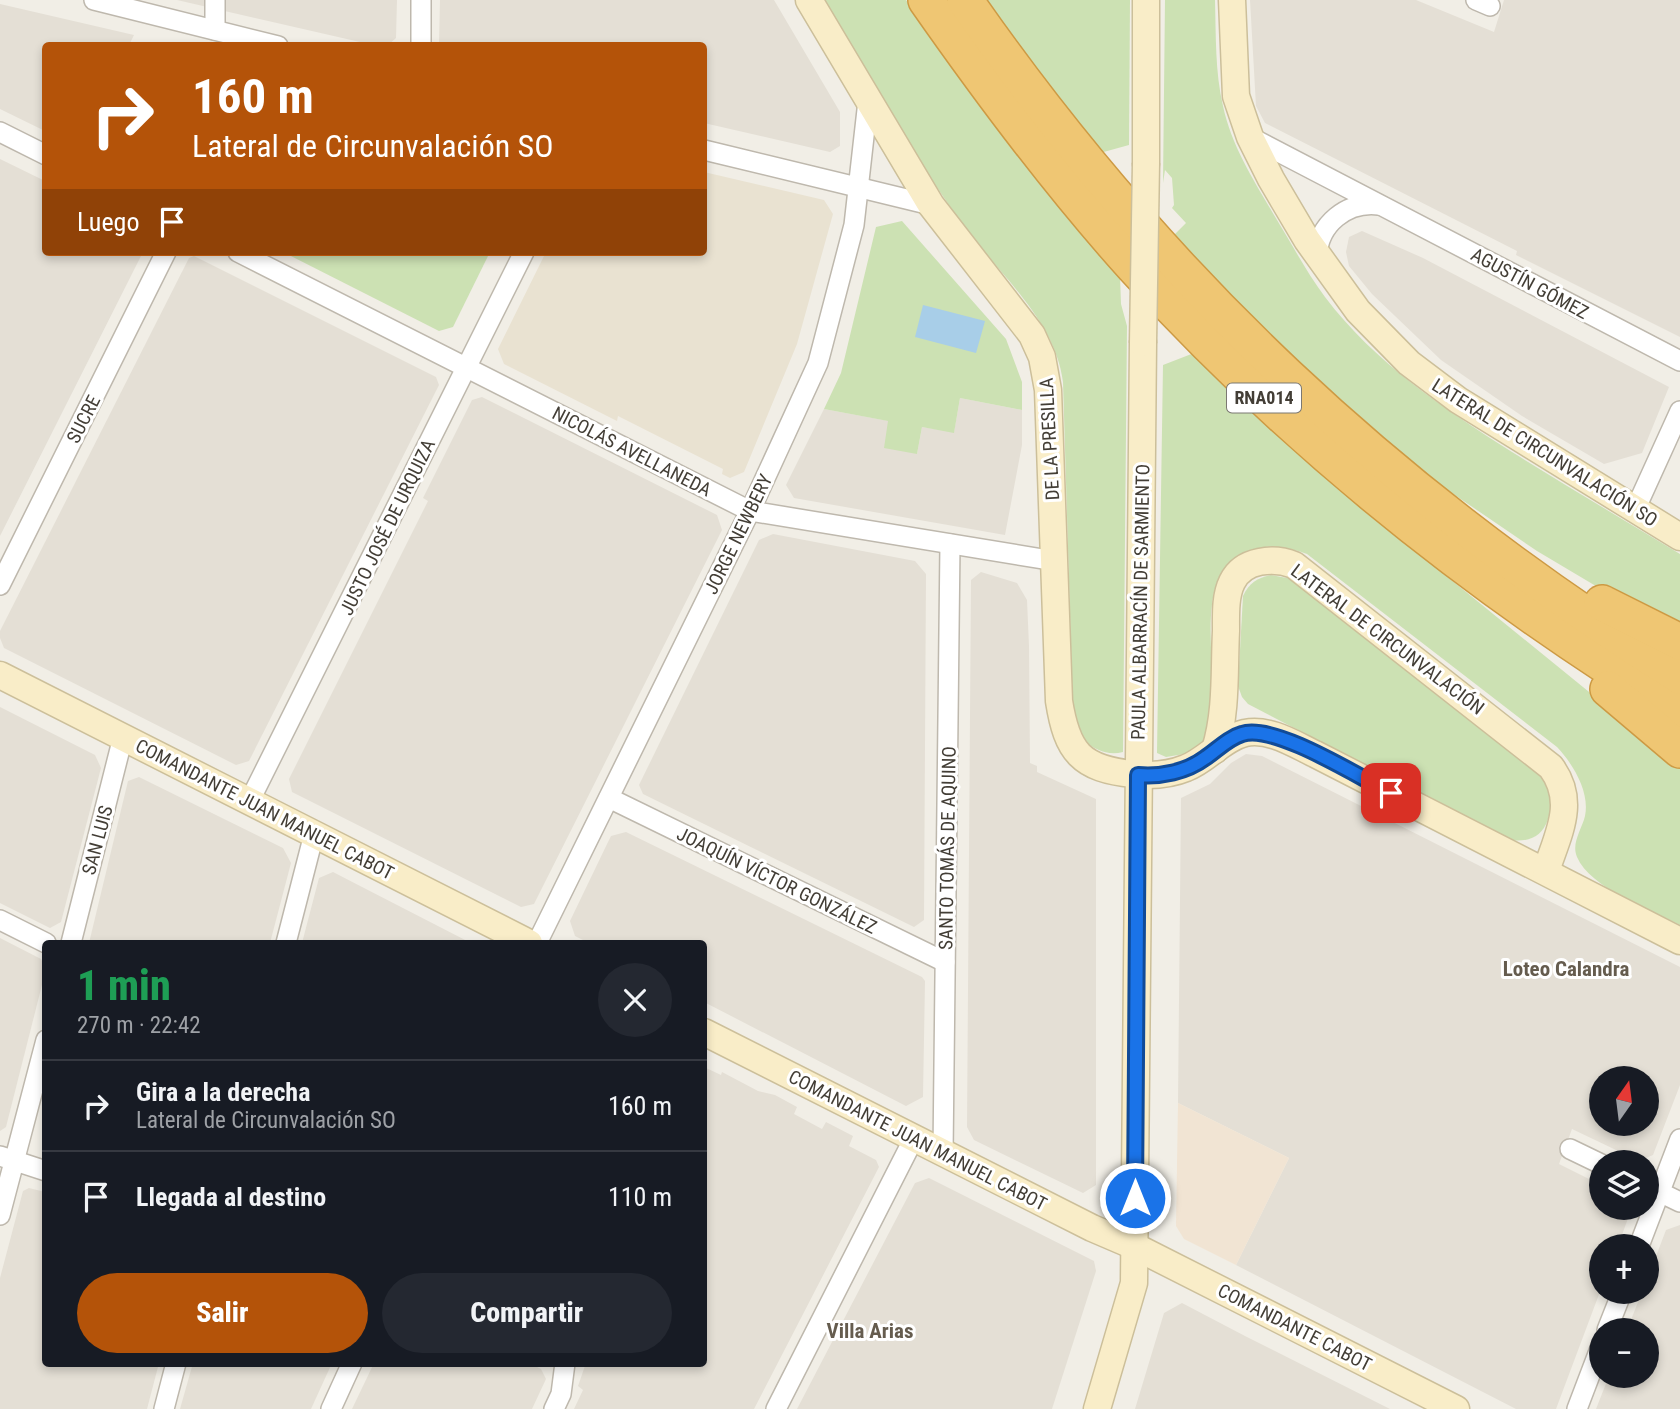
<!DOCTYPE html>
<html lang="es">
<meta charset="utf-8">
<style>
body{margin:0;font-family:"Roboto Condensed",sans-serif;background:#242831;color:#f1f3f6;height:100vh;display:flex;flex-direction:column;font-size:26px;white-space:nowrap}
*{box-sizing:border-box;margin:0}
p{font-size:23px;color:#9ea1a6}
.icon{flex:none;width:38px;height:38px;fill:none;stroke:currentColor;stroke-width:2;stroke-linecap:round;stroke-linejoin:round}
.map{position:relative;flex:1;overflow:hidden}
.drawer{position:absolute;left:42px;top:940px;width:665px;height:427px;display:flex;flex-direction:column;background:#171b24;border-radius:7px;box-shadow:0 4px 10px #0003}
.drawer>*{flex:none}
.banner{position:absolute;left:42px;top:42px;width:665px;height:214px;border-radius:7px;box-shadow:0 4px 10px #0003;background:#b45309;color:#fff;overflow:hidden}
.needle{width:46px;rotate:14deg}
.controls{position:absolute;left:1589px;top:1066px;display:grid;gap:14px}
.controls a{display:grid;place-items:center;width:70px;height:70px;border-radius:50%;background:#171b24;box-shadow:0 4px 10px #0003;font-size:35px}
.pin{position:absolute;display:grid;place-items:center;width:60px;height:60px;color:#fff;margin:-30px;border-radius:14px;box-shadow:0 4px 10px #0006}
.me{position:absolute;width:77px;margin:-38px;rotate:0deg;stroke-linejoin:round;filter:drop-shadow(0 0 5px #0008)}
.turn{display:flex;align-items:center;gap:24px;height:147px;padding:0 35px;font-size:32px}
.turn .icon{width:91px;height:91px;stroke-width:2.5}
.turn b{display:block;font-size:49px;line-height:60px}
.then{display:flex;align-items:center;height:66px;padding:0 35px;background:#0003;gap:14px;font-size:26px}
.round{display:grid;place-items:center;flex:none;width:74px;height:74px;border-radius:37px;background:#242831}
.summary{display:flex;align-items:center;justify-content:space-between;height:119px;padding:0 35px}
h1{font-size:42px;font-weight:800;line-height:52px;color:#1e9e55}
.cta{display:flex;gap:14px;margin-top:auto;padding:14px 35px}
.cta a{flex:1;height:80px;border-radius:42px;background:#b45309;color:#fff;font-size:28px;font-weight:800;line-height:80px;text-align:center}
.cta a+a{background:#242831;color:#f1f3f6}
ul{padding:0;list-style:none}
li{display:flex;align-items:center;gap:21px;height:91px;padding:0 35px;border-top:2px solid #363941}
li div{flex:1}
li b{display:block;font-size:26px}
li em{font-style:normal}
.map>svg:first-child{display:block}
</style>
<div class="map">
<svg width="1680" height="1409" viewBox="0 0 1680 1409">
<rect width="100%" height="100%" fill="#f1eee6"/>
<g fill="#e4dfd5" fill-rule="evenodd">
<polygon points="177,0 397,0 396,38 388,45 373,45"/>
<polygon points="440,0 774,0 840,112 840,146 830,152 704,123 704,46 439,45"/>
<polygon points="1250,0 1416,0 1494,32 1504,0 1680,0 1680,337 1516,255 1517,251 1265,123 1256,106"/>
<polygon points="0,4 134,35 129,45 46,46 45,131 0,109"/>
<polygon points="0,159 45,181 46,252 143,252 0,536"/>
<polygon points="1362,231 1423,258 1669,387 1642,453 1604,464 1522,416 1441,360 1372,294 1349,266 1346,252 1349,237"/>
<polygon points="194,256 436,377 439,385 249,761 236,765 4,648 0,638 0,631 189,258"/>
<polygon points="482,397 717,515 722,530 534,904 521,907 292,792 289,779 428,501 423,498 472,400"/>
<polygon points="960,398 1022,410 1022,445 1005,535 794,498 786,485 824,409 889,421 917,454 922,427 954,432"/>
<polygon points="773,534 915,561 926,574 924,920 914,927 643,794 639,785 759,540"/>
<polygon points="981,572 1017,583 1027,600 1029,646 1030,763 1037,766 1037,772 1096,799 1096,1185 1083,1193 974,1140 967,1127 971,580"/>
<polygon points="0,707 95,755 101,768 61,922 50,928 0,903"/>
<path d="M1246 754 1262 756 1680 967V1085L1653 1155 1639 1161 1572 1129 1559 1164 1601 1185V1208H1630L1631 1210 1618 1246H1601V1289L1556 1409H1516L1236 1265 1289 1158 1178 1103 1181 798 1210 784 1231 763ZM1601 1078H1647V1124H1601Z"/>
<polygon points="139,777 283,848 291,863 270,943 89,943 128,781"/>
<polygon points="626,832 922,977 925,981 923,1097 906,1106 704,1002 704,943 589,943 575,936 570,921 608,842 611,836"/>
<polygon points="333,872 364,888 471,943 302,943 319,878"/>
<polygon points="0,938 41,959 46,969 6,1127 0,1131"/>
<polygon points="704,1067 721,1075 722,1072 758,1091 775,1095 797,1107 794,1114 822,1129 826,1122 853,1136 849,1146 876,1160 879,1167 754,1409 574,1409 583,1390 578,1386 586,1363 704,1363"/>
<polygon points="929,1178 1094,1261 1096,1271 1052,1409 797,1409 915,1183"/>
<polygon points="29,1188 45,1192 46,1363 159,1363 147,1409 0,1409 0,1278 23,1191"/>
<polygon points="1680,1225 1680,1409 1596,1409 1609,1376 1647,1376 1647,1330 1627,1330 1642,1292 1647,1292 1647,1280 1666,1230"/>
<polygon points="1182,1303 1245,1336 1390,1409 1135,1409 1164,1313"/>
<polygon points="193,1363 332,1363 311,1409 180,1409"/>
<polygon points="374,1363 529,1363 541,1369 546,1379 532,1409 352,1409"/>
</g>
<polygon fill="#f1e4d3" points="1178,1103 1289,1158 1236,1265 1184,1239 1176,1226"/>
<polygon fill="#e9e2d1" points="704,172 824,200 833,214 797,344 744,472 730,478 722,474 723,469 618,416 617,421 504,364 498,349 546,252 704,252"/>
<g fill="#cce1b3">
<path d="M825 0H906L920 20 1120 276 1121 304 1127 326 1123 752C1108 756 1096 750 1084 741L1073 714 1063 382C1055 316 991 268 955 214 908 146 867 72 825 0Z"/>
<polygon points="984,0 1130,0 1129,145 1100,153"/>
<path d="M1165 0H1215C1216 35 1215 72 1223 106 1232 148 1256 184 1277 220 1293 246 1307 273 1325 297 1375 363 1443 408 1512 452 1568 487 1624 520 1680 554V631L1616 598 1537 551 1424 474 1347 412 1172 237 1186 223 1172 208 1174 205 1172 178 1165 170 1163 183Z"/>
<polygon points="902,221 1006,339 1022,382 1022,410 960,398 954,433 922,427 917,454 884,448 888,421 824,409 841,373 876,227"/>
<polygon points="283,252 490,252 453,327 439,331"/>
<path d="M1194 353 1342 491 1680 766V925C1651 910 1590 888 1577 857 1571 843 1582 829 1585 816 1590 792 1573 764 1557 747L1307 554C1285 546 1261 542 1240 556 1232 562 1222 569 1218 579 1200 626 1223 694 1205 738 1202 746 1192 752 1186 757L1184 754 1166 757 1157 753 1163 365Z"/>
<path d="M1271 575 1292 579 1541 774 1552 785C1552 815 1548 845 1510 840L1248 704 1242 697 1238 686 1243 596C1249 583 1257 578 1271 575Z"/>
</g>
<polygon fill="#a8cee8" points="923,305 985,321 976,353 915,337"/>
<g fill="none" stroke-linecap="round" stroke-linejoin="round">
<defs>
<g id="street">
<polyline points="94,0 278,46"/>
<polyline points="1476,0 1490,6"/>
<polyline points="215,30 215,0"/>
<polyline points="421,46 421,0"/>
<polyline points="0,132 46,155"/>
<polyline points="1250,137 1680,361"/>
<polyline points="704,150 931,205"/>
<polyline points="238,252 750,511 1055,561"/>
<path d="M1317 257C1318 224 1347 201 1379 205"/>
<polyline points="1635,510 1680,411"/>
<polyline points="0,585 166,252"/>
<polyline points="609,798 945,962"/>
<polyline points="249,802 524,252"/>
<polyline points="0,920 46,943"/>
<polyline points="71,943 123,737"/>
<polyline points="286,943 314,834"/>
<polyline points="537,943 750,511 818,363 854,225 868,101"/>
<polyline points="1570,1149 1601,1164"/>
<polyline points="943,1153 950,544"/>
<polyline points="0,1156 46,1171"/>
<polyline points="1647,1186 1680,1202"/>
<polyline points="0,1215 46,1040"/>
<polyline points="1639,1246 1680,1139"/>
<polyline points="1607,1330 1622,1292"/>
<polyline points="164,1409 176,1363"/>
<polyline points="331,1409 352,1363"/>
<polyline points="554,1409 561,1394 565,1363"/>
<polyline points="776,1409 914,1138"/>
<polyline points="1577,1409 1601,1346"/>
</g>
<g id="secondary">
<path d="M809 0 931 205 1032 335 1042 357 1048 390 1059 701C1067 752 1081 769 1133 774 1151 776 1169 775 1186 768 1207 760 1223 738 1245 733 1270 728 1294 744 1315 754L1680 941"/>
<polyline points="1232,0 1236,96 1250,137 1271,179 1307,240 1358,311 1409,363 1458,400 1680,537"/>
<polyline points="1146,163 1146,0"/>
<polyline points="0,675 529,943"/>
<path d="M1215 750C1227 711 1224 671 1226 631 1226 615 1225 596 1232 582 1243 559 1274 557 1294 565L1551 767C1577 802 1558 834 1546 871"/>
<polyline points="704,1032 1092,1228 1134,1246 1456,1409"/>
<polyline points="1097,1409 1134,1283 1143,343"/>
</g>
<g id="highway">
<path d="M926 0C991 93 1058 183 1134 267 1293 442 1478 589 1680 713"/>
<path d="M965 0C1158 278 1392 497 1680 676"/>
<polyline points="1602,603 1680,642"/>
<polyline points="1608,689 1680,750"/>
</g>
</defs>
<use href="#street" stroke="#beb8ad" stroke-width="22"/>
<use href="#secondary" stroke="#ccbf9a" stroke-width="29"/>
<use href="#highway" stroke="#cd9a44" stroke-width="38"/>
<use href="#street" stroke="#fff" stroke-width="19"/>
<use href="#secondary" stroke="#f9edc8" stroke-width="26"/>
<use href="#highway" stroke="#efc673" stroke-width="35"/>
<defs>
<polyline id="secondary-bridge" points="1143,343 1146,163"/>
</defs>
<use href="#secondary-bridge" stroke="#ccbf9a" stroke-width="29" stroke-linecap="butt"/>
<use href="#secondary-bridge" stroke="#f9edc8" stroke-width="26"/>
</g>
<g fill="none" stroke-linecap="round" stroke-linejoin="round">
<defs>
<path id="route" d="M1135 1198 1138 775C1161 777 1186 772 1205 758 1217 750 1228 738 1242 734 1274 723 1359 777 1391 793"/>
</defs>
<use href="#route" stroke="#114b97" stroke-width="18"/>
<use href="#route" stroke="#1a73e8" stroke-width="12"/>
</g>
<g text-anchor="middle" stroke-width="6" stroke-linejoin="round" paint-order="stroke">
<rect fill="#fff" stroke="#7b7872" stroke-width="2" x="1227" y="383.5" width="74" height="29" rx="5"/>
<g font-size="18" font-weight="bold" fill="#433e36">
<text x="1264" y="404">RNA014</text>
</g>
<g font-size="19" fill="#433e36" stroke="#fff">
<text transform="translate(1530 283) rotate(28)" y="7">AGUSTÍN GÓMEZ</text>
<text transform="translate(83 419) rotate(-63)" y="7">SUCRE</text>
<text transform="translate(1049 439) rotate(-93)" y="7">DE LA PRESILLA</text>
<text transform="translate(632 451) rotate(27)" y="7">NICOLÁS AVELLANEDA</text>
<text transform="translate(1545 452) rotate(32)" y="7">LATERAL DE CIRCUNVALACIÓN SO</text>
<text transform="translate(387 527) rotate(-64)" y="7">JUSTO JOSÉ DE URQUIZA</text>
<text transform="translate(738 534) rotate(-64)" y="7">JORGE NEWBERY</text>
<text transform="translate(1140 602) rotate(-89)" y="7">PAULA ALBARRACÍN DE SARMIENTO</text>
<text transform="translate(1388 639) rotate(37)" y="7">LATERAL DE CIRCUNVALACIÓN</text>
<text transform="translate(265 809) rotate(27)" y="7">COMANDANTE JUAN MANUEL CABOT</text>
<text transform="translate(97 840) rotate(-75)" y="7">SAN LUIS</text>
<text transform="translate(947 848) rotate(-89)" y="7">SANTO TOMÁS DE AQUINO</text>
<text transform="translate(777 880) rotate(26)" y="7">JOAQUÍN VÍCTOR GONZÁLEZ</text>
<text transform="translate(918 1140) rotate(27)" y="7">COMANDANTE JUAN MANUEL CABOT</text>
<text transform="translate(1295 1327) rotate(27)" y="7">COMANDANTE CABOT</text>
</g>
<g font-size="21" font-weight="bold" fill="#655c4e" stroke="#fff">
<text x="1566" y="976">Loteo Calandra</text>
<text x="870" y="1338">Villa Arias</text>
</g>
</g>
</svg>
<div class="controls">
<a><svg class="needle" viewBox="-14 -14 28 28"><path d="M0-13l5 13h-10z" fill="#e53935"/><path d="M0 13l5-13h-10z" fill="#9ea1a6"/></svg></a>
<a><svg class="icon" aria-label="layers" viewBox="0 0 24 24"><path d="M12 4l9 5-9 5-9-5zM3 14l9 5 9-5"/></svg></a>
<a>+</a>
<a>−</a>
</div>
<div class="pin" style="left:1391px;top:793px;background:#d93025"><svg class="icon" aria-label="arrive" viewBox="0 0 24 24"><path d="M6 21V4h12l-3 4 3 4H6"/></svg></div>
<svg class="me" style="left:1135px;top:1198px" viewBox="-20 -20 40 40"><circle r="17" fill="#1a73e8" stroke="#fff" stroke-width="3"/><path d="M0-11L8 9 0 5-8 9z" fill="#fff"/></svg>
<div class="banner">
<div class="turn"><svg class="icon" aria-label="right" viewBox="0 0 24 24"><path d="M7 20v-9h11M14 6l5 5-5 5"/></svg><div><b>160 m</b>Lateral de Circunvalación SO</div></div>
<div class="then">Luego<svg class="icon" aria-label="arrive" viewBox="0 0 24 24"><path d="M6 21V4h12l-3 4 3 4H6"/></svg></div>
</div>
<section class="drawer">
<div class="summary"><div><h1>1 min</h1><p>270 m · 22:42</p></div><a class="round"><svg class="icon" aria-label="close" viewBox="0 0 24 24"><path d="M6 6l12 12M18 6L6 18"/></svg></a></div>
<ul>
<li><svg class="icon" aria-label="right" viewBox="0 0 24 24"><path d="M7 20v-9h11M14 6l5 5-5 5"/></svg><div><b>Gira a la derecha</b><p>Lateral de Circunvalación SO</p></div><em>160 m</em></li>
<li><svg class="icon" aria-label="arrive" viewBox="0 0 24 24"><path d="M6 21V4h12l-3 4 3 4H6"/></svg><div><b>Llegada al destino</b></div><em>110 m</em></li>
</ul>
<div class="cta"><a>Salir</a><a>Compartir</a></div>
</section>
</div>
